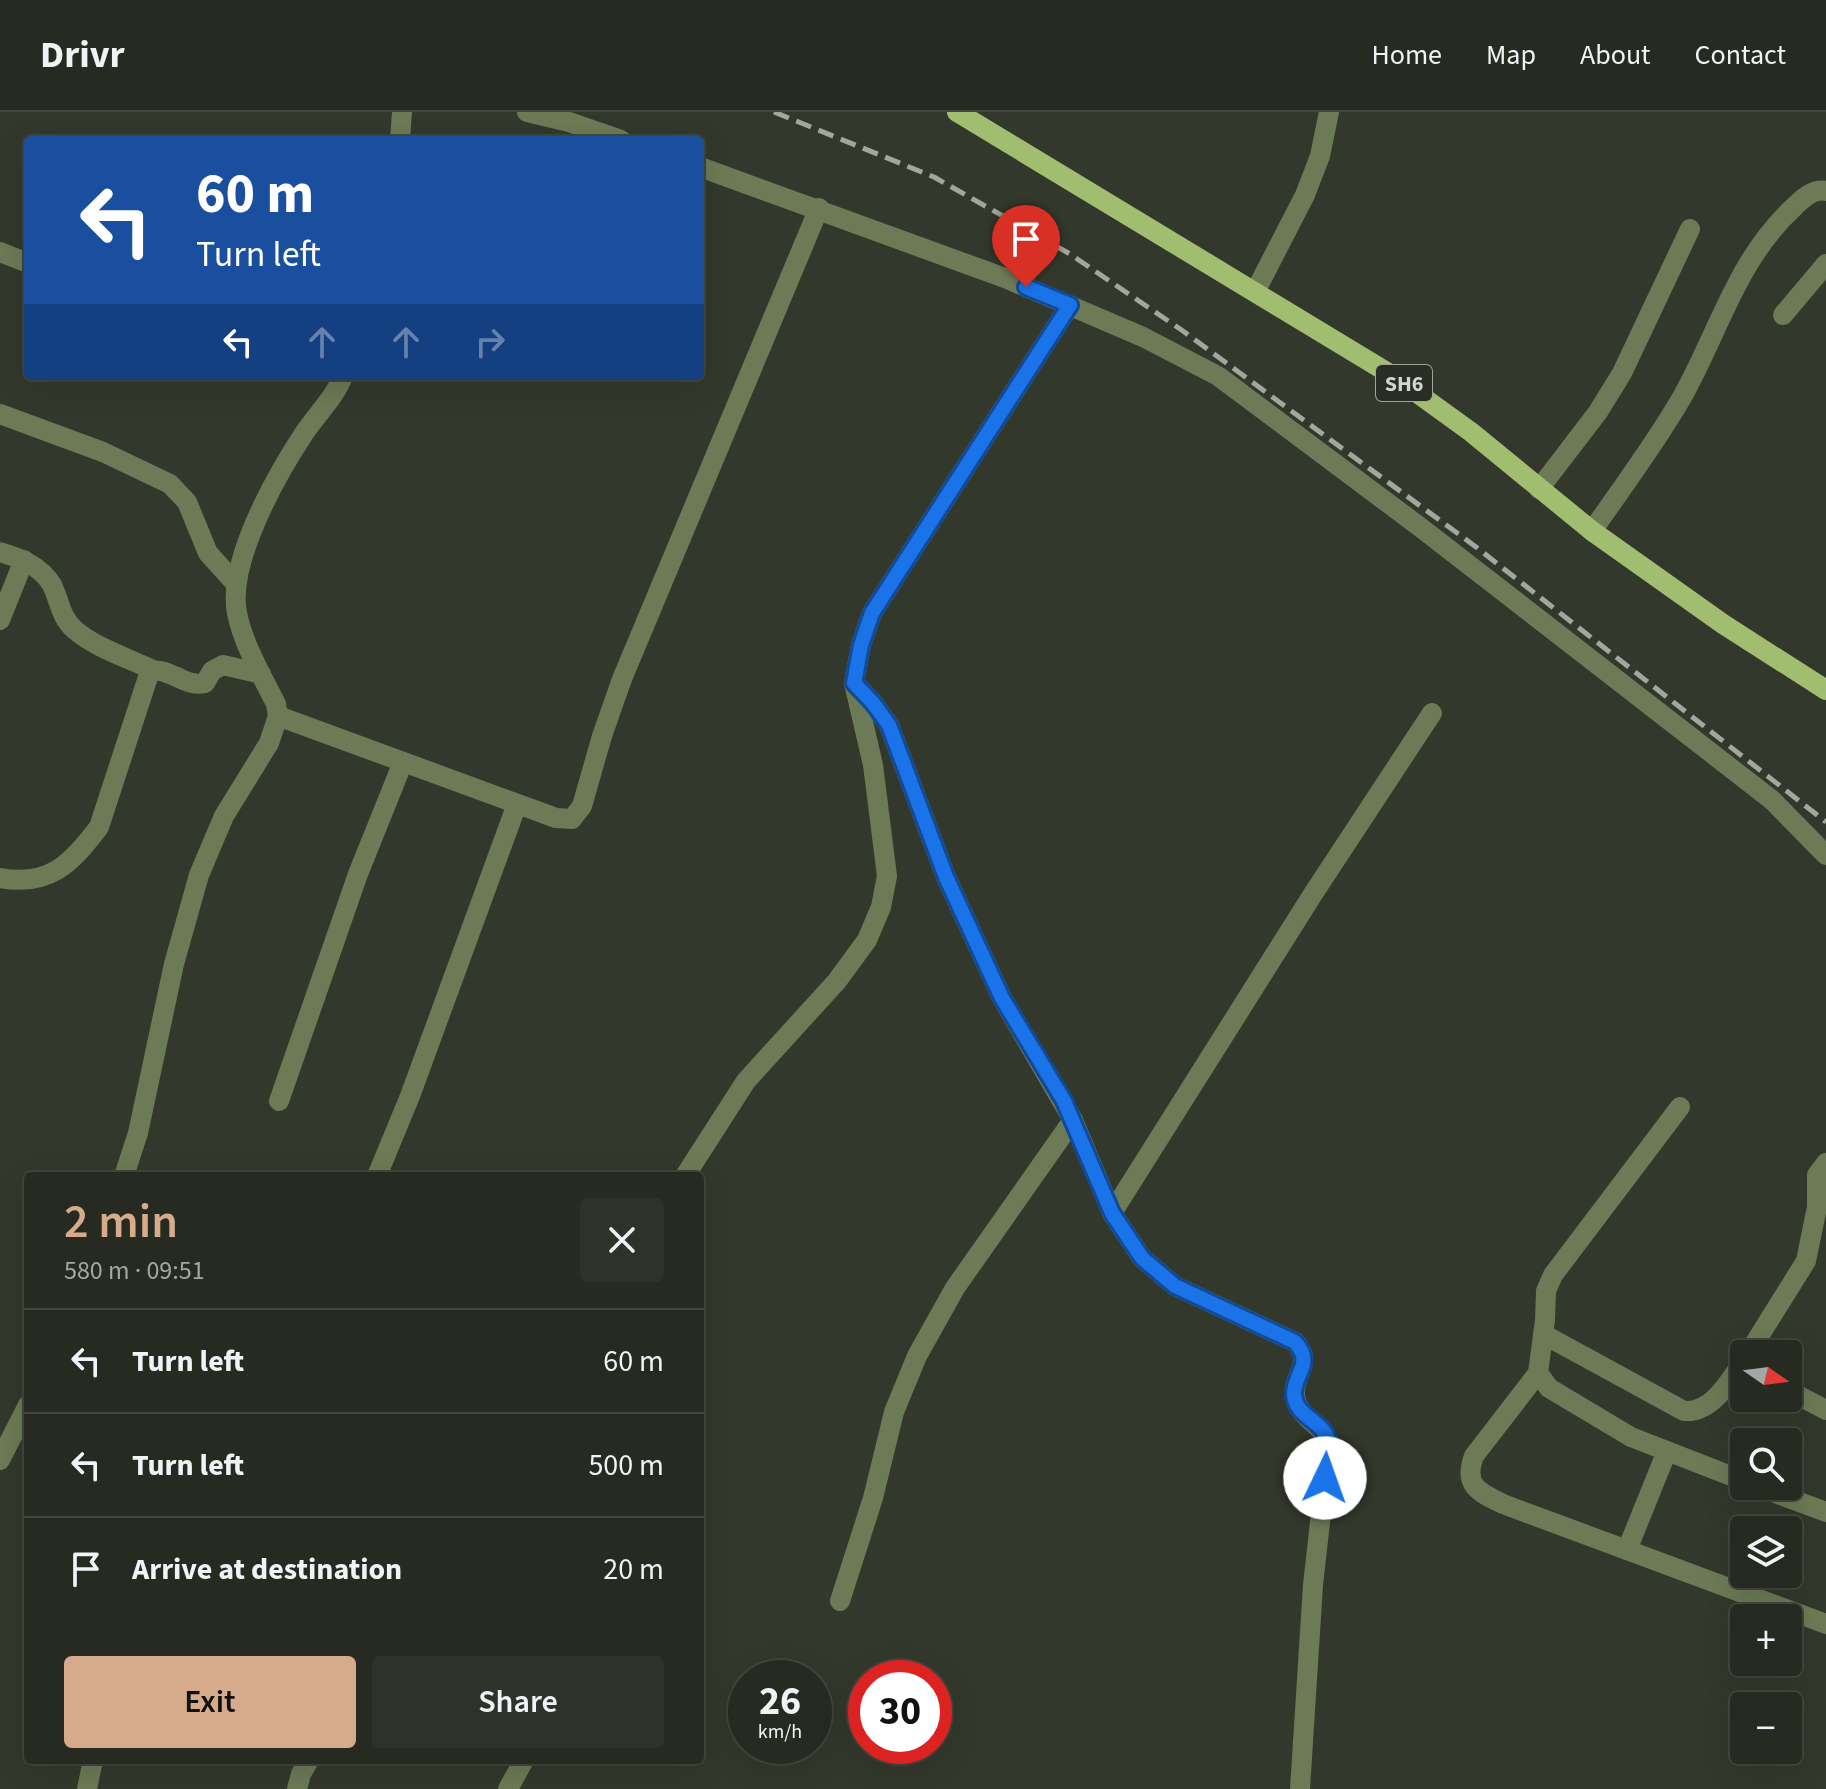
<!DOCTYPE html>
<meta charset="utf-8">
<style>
body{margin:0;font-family:"Source Sans 3",sans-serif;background:#2e322a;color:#f1f3f6;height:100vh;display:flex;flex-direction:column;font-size:30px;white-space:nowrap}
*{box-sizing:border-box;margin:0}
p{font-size:26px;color:#a4a7a5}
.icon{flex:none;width:44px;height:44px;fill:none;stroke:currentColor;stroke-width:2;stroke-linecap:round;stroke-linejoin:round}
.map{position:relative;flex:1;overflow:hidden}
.drawer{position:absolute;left:24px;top:1060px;width:680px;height:592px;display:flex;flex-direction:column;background:#262a21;border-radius:8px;box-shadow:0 8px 32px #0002,0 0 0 2px #42463f}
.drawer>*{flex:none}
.top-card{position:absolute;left:24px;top:24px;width:680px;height:244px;border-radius:8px;box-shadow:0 8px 32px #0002,0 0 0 2px #42463f;background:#1a4fa0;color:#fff;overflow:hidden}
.needle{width:52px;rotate:104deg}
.fabs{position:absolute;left:1730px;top:1228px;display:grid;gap:16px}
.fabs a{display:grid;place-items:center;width:72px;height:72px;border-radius:8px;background:#262a21;box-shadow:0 8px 32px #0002,0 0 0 2px #42463f;font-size:40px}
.speed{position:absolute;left:728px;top:1548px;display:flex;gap:16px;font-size:40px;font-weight:700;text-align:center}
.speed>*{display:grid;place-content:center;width:104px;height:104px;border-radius:50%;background:#262a21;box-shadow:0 8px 32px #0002,0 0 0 2px #42463f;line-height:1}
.speed small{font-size:20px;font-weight:400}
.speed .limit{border:12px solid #d22;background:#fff;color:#111}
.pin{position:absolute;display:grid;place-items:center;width:68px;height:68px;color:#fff;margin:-82px -34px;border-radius:50% 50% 50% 0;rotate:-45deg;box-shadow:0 0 8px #0007}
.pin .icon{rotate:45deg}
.me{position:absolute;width:88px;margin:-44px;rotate:3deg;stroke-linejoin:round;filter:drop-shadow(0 0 6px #0008)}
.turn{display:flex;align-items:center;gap:28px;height:168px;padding:0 40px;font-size:36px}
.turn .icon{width:104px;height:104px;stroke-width:2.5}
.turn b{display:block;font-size:56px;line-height:68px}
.lanes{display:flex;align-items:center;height:76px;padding:0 40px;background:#0003;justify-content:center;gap:40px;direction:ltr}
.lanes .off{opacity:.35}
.round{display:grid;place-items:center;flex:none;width:84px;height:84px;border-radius:8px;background:#2e322a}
.headline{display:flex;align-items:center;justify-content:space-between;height:136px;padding:0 40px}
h1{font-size:48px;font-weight:600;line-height:60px;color:#d6ab8b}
.button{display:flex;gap:16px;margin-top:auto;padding:16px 40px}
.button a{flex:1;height:92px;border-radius:8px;background:#d6ab8b;color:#111;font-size:32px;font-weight:600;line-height:92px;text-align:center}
.button a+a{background:#2e322a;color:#f1f3f6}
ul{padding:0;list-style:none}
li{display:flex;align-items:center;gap:24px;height:104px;padding:0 40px;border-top:2px solid #42463f}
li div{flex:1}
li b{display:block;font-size:30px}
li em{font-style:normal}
header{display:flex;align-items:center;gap:48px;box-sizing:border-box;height:112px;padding:0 40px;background:#262a21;border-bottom:2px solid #42463f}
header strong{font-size:38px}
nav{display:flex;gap:44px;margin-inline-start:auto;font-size:28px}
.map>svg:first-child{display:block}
</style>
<header>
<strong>Drivr</strong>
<nav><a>Home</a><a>Map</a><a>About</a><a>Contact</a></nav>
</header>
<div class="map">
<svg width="1826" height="1677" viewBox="0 0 1826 1677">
<rect width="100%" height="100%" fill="#33382c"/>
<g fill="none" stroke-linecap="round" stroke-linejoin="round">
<g stroke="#6c7a55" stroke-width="20">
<polyline points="527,0 569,10 621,28"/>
<polyline points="400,28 402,0"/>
<polyline points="700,55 1005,166 1143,225 1218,264 1420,415 1772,688 1826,743"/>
<polyline points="0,140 28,151"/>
<polyline points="1255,180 1305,83 1320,44 1329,0"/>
<polyline points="1783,203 1826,152"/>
<polyline points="0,302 103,340 170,372 187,390 208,441 236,472"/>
<polyline points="1539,377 1598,300 1622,261 1690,117"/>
<path d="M1592 419C1622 376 1654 333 1681 287 1719 220 1736 148 1795 94 1803 86 1814 76 1826 79"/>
<path d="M0 440C20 446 41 454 52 473 60 489 60 505 75 518 96 536 128 546 153 558"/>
<polyline points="0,508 24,448"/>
<path d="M854 571 873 591 889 613 946 765 1002 886 1073 1008 1112 1101 1142 1146 1175 1174 1295 1230C1315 1252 1292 1262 1295 1284 1297 1304 1321 1312 1329 1330L1313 1473 1300 1677"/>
<polyline points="278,604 556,706 572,707 582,694 602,624 622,567 819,96"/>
<path d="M0 766C49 775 71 752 99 715L150 559C170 555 185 576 205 571L212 559 223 553 261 562"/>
<polyline points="279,989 358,762 403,650"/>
<polyline points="1680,995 1553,1163 1546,1179 1545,1208 1538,1261 1549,1276 1631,1325 1744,1369"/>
<path d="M124 1064 138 1021 174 852 199 763 224 704 269 631 278 604 276 592C262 564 243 532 237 501 227 450 277 362 305 320 318 301 335 285 343 264"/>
<polyline points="377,1064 410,984 517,692"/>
<polyline points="685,1064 746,969 837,869 867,828 881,795 887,764 873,653 854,571 861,533 872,501 1070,193"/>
<polyline points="1112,1101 1313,782 1432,601"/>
<path d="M1543 1222 1684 1299C1712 1301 1729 1270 1744 1248"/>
<polyline points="1748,1242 1806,1149 1817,1095 1817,1063 1826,1051"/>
<path d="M1538 1261 1474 1344C1463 1373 1478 1380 1503 1392L1826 1512"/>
<polyline points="1788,1278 1826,1298"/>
<polyline points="0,1348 28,1293"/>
<polyline points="1756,1374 1826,1400"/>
<polyline points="1627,1438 1667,1339"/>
<polyline points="840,1489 873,1386 894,1300 917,1244 955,1176 1073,1008"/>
<polyline points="87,1677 93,1648"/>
<polyline points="297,1677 301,1662 309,1648"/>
<polyline points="508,1677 524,1648"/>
</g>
<polyline stroke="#a1be70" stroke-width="20" points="957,0 1395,265 1471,320 1592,419 1723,512 1826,578"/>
<polyline stroke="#a2a69d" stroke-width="5" stroke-dasharray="16 8" stroke-linecap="butt" points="774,0 934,65 1070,142 1183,219 1476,435 1826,710"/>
</g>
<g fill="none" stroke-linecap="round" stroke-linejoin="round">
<defs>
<path id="route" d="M1026 175 1070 193 872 501 861 533 854 571 873 591 889 613 946 765 1002 886 1064 989 1112 1101 1142 1146 1175 1174 1295 1230C1315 1252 1293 1262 1294 1283 1296 1305 1323 1309 1328 1328 1331 1339 1327 1354 1325 1366"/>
</defs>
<use href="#route" stroke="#114b97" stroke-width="20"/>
<use href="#route" stroke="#1a73e8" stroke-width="14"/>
</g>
<g text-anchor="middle" stroke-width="6" stroke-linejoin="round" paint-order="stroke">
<rect fill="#292d23" stroke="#a0a39b" stroke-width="2" x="1376" y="253" width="56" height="36" rx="6"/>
<g font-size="22" font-weight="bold" fill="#d3d6cf">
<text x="1404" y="279">SH6</text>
</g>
</g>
</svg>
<div class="fabs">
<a><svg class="needle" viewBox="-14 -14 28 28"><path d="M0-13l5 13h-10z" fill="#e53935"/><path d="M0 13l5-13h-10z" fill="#a4a7a5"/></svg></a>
<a><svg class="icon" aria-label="search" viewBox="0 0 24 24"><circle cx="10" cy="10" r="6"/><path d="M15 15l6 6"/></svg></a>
<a><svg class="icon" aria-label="layers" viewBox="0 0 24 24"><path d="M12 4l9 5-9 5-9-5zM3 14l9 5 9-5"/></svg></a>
<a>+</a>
<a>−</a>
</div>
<div class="speed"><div>26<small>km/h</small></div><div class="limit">30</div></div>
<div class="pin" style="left:1026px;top:175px;background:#d93025"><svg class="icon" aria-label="arrive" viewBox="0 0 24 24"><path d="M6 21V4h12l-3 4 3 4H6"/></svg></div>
<svg class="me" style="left:1325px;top:1366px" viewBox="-20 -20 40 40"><circle r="19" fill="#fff"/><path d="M0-13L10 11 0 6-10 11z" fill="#1a73e8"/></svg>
<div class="top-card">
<div class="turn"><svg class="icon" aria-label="left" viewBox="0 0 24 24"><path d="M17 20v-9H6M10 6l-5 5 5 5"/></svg><div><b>60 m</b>Turn left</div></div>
<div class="lanes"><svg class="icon" aria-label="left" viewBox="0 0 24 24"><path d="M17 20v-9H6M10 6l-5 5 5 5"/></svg><svg class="icon off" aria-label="ahead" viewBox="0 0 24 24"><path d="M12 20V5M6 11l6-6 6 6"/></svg><svg class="icon off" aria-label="ahead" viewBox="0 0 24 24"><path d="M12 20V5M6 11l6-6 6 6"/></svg><svg class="icon off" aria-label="right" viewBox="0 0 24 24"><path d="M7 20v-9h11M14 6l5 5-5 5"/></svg></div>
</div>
<section class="drawer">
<div class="headline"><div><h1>2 min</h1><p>580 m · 09:51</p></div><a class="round"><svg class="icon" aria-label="close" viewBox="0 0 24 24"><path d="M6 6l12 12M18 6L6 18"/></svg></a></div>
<ul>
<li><svg class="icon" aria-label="left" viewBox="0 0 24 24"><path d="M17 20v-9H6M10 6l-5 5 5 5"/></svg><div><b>Turn left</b></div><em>60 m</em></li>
<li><svg class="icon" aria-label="left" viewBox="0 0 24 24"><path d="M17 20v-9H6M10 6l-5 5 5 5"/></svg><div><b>Turn left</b></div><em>500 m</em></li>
<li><svg class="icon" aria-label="arrive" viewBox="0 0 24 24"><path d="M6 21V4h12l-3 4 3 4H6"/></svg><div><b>Arrive at destination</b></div><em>20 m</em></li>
</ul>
<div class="button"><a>Exit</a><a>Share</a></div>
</section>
</div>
